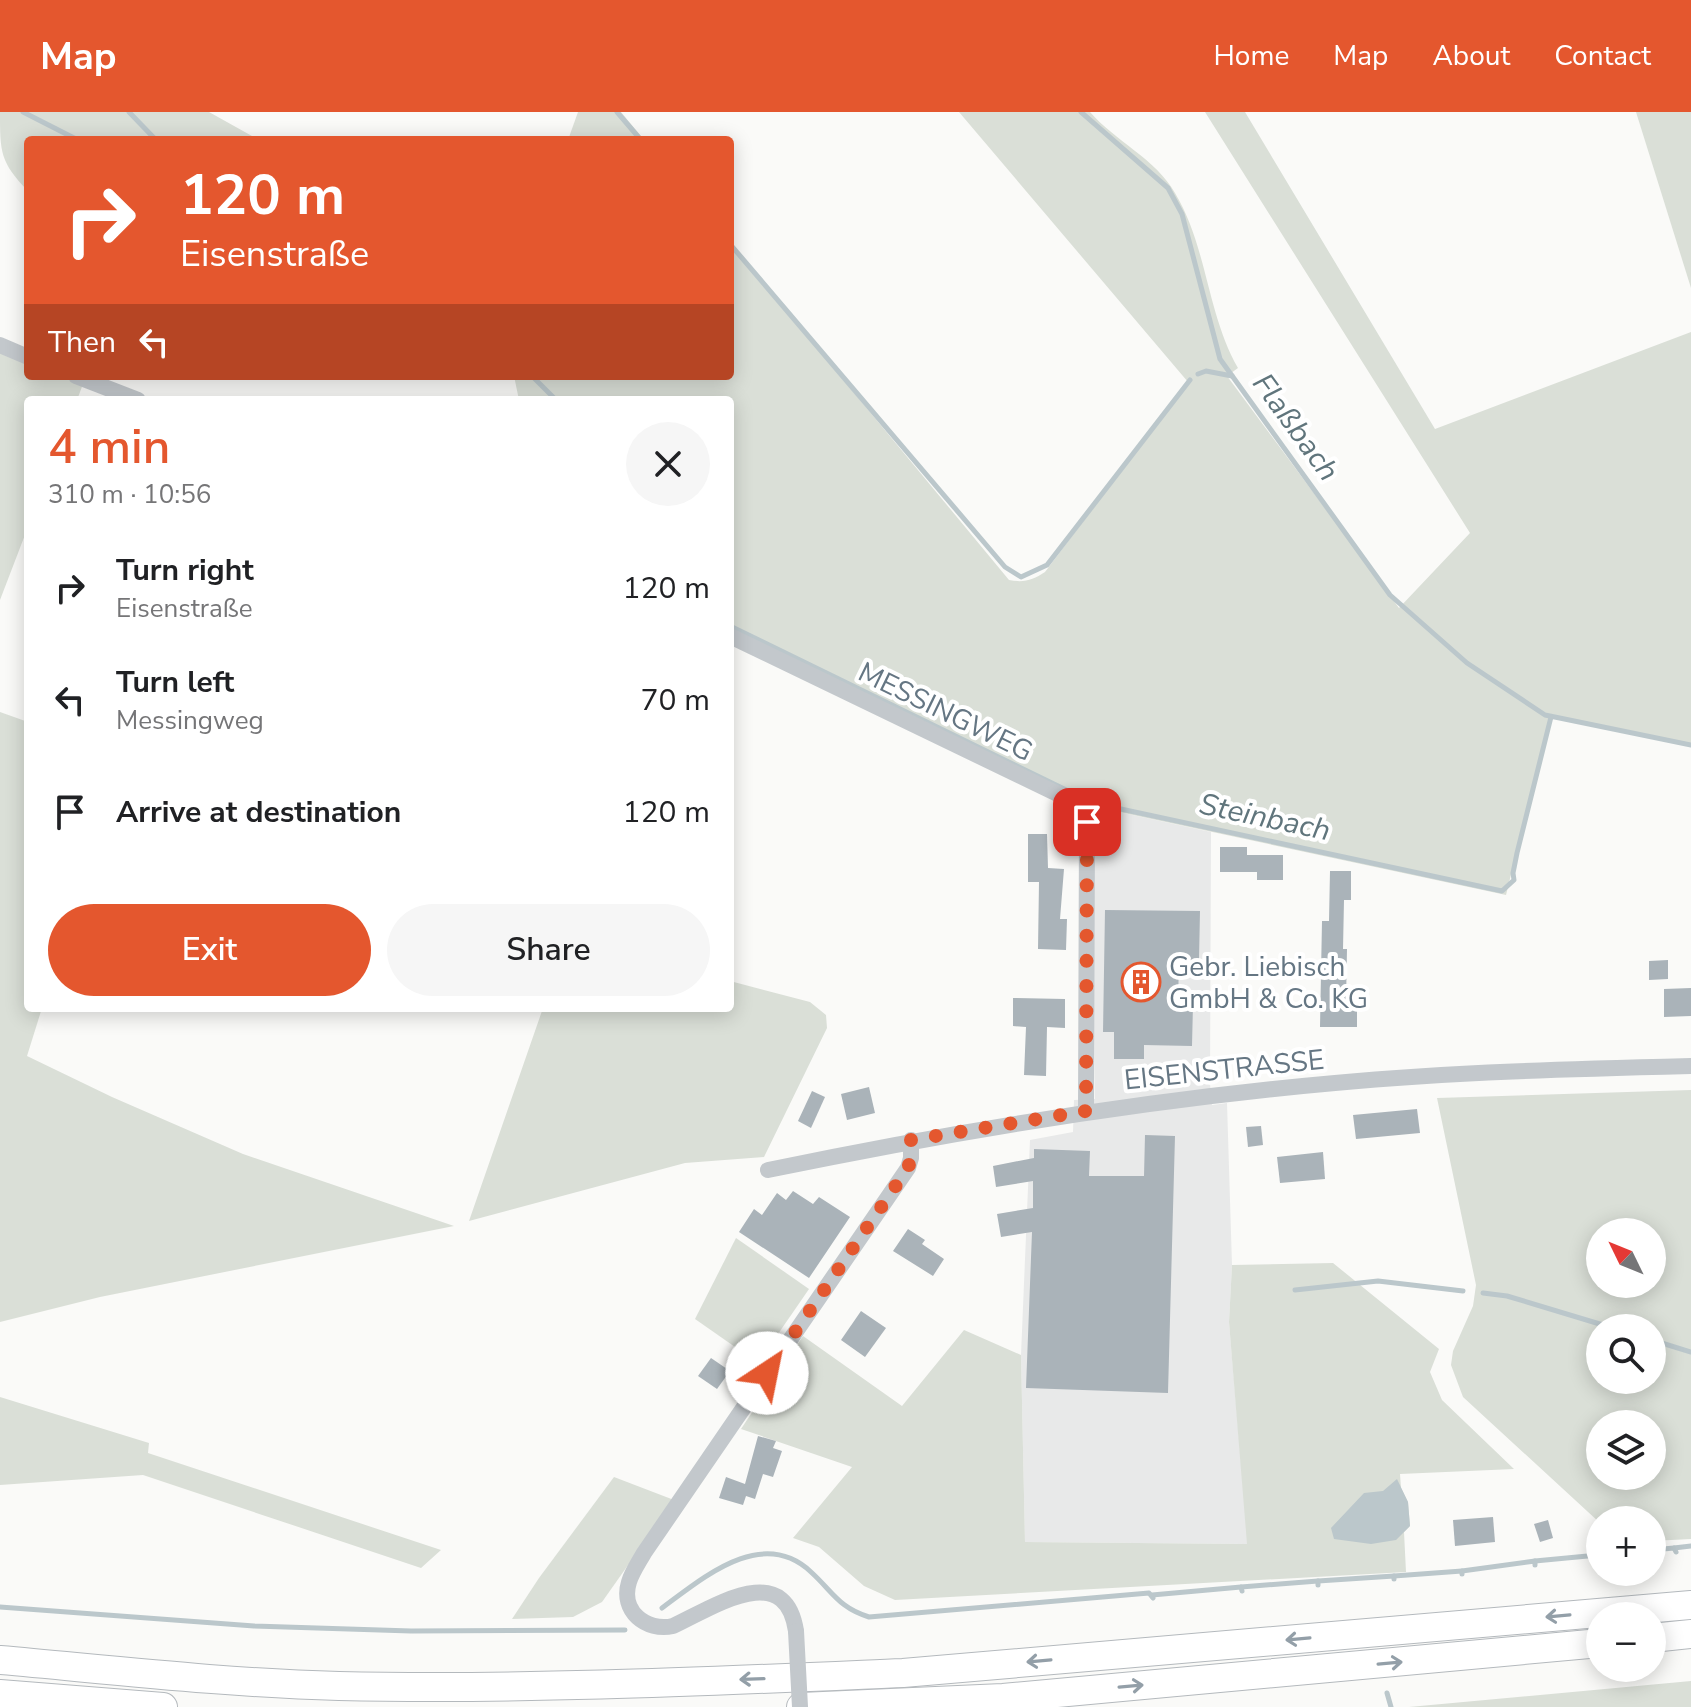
<!DOCTYPE html>
<meta charset="utf-8">
<style>
body{margin:0;font-family:"Nunito Sans",sans-serif;background:#f6f6f6;color:#202124;height:100vh;display:flex;flex-direction:column;font-size:30px;white-space:nowrap}
*{box-sizing:border-box;margin:0}
p{font-size:26px;color:#757577}
.icon{flex:none;width:44px;height:44px;fill:none;stroke:currentColor;stroke-width:2;stroke-linecap:round;stroke-linejoin:round}
.map{position:relative;flex:1;overflow:hidden}
.side{position:absolute;left:24px;top:284px;width:710px;height:616px;display:flex;flex-direction:column;background:#fff;border-radius:8px;box-shadow:0 4px 20px #0003}
.side>*{flex:none}
.top-card{position:absolute;left:24px;top:24px;width:710px;height:244px;border-radius:8px;box-shadow:0 4px 20px #0003;background:#e4572e;color:#fff;overflow:hidden}
.needle{width:52px;rotate:313deg}
.tools{position:absolute;left:1586px;top:1106px;display:grid;gap:16px}
.tools a{display:grid;place-items:center;width:80px;height:80px;border-radius:50%;background:#fff;box-shadow:0 4px 20px #0003;font-size:40px}
.pin{position:absolute;display:grid;place-items:center;width:68px;height:68px;color:#fff;margin:-34px;border-radius:16px;box-shadow:0 4px 12px #0006}
.me{position:absolute;width:88px;margin:-44px;rotate:34deg;stroke-linejoin:round;filter:drop-shadow(0 0 6px #0008)}
.turn{display:flex;align-items:center;gap:28px;height:168px;padding:0 24px;font-size:36px}
.turn .icon{width:104px;height:104px;stroke-width:2.5}
.turn b{display:block;font-size:56px;line-height:68px}
.then{display:flex;align-items:center;height:76px;padding:0 24px;background:#0003;gap:16px;font-size:30px}
.round{display:grid;place-items:center;flex:none;width:84px;height:84px;border-radius:42px;background:#f6f6f6}
.summary{display:flex;align-items:center;justify-content:space-between;height:136px;padding:0 24px}
h1{font-size:48px;font-weight:600;line-height:60px;color:#e4572e}
.cta{display:flex;gap:16px;margin-top:auto;padding:16px 24px}
.cta a{flex:1;height:92px;border-radius:48px;background:#e4572e;color:#fff;font-size:32px;font-weight:600;line-height:92px;text-align:center}
.cta a+a{background:#f6f6f6;color:#202124}
ul{padding:0;list-style:none}
li{display:flex;align-items:center;gap:24px;height:112px;padding:0 24px}
li div{flex:1}
li b{display:block;font-size:30px}
li em{font-style:normal}
header{display:flex;align-items:center;gap:48px;box-sizing:border-box;height:112px;padding:0 40px;background:#e4572e;color:#fff}
header strong{font-size:38px}
nav{display:flex;gap:44px;margin-inline-start:auto;font-size:28px}
.map>svg:first-child{display:block}
</style>
<header>
<strong>Map</strong>
<nav><a>Home</a><a>Map</a><a>About</a><a>Contact</a></nav>
</header>
<div class="map">
<svg width="1691" height="1595" viewBox="0 0 1691 1595">
<rect width="100%" height="100%" fill="#fafaf8"/>
<polygon fill="#e8e9e9" points="1091,694 1211,720 1210,972 1212,993 1227,991 1232,1153 1229,1210 1248,1432 1025,1430 1021,1243 1030,1028 1073,1020 1074,988 1095,987"/>
<g fill="#dadfd7" fill-rule="evenodd">
<path d="M0 0H209L259 28H28V79C0 50 0 40 0 0Z"/>
<polygon points="578,0 621,0 644,28 568,28"/>
<path d="M959 0H1090C1115 29 1156 47 1175 81 1207 134 1207 202 1238 256L1227 264 1399 496 1470 421 1205 0H1245L1435 317 1691 220V633L1550 604 1506 783 1091 694 730 517V288H519L514 264H730V131L1009 468C1024 471 1033 468 1045 460L1188 270Z"/>
<polygon points="1636,0 1691,0 1691,176"/>
<polygon points="0,240 28,250 28,264 63,264 83,272 77,288 28,288 28,415 0,488"/>
<polygon points="0,600 28,610 28,896 42,896 27,944 112,985 243,1042 454,1114 100,1185 0,1210"/>
<polygon points="730,869 810,890 826,903 827,916 764,1045 685,1051 469,1109 543,896 730,896"/>
<path d="M1691 978V1427L1652 1429V1408H1600V1411L1463 1285 1451 1253 1453 1239 1473 1194 1476 1173 1437 986ZM1600 1120H1652V1172H1600ZM1600 1216H1652V1268H1600ZM1600 1312H1652V1364H1600Z"/>
<polygon points="736,1126 809,1177 758,1251 695,1207"/>
<polygon points="1333,1151 1439,1237 1430,1260 1442,1288 1514,1357 1400,1362 1401,1376 1408,1390 1410,1414 1404,1420 1406,1460 895,1488 864,1474 819,1435 793,1426 852,1355 741,1317 803,1224 902,1294 964,1218 1021,1243 1025,1430 1247,1432 1229,1210 1232,1153"/>
<polygon points="0,1285 149,1331 148,1341 441,1438 421,1456 143,1363 0,1373"/>
<polygon points="614,1365 674,1388 602,1490 573,1505 512,1507 539,1466"/>
<polygon points="1691,1569 1691,1595 1407,1595 1409,1595"/>
</g>
<polygon fill="#bbc7cb" points="1397,1367 1408,1390 1410,1414 1396,1428 1371,1432 1334,1427 1331,1416 1364,1381 1383,1379"/>
<g fill="none" stroke-linecap="round" stroke-linejoin="round">
<g stroke="#bbc7cb" stroke-width="5">
<polyline points="23,0 78,28"/>
<polyline points="129,0 156,28"/>
<polyline points="617,0 641,28"/>
<polyline points="1081,0 1168,76 1182,102 1220,247 1390,483 1467,551 1545,603 1691,633"/>
<polyline points="730,132 1005,455 1021,465 1047,453 1190,268"/>
<polyline points="1198,262 1206,259 1232,264"/>
<polyline points="532,264 556,288"/>
<polyline points="730,514 1093,691 1502,779 1514,768 1513,761 1517,741 1551,605"/>
<polyline points="1295,1178 1378,1169 1463,1179"/>
<polyline points="1483,1181 1507,1184 1613,1216"/>
<polyline points="1652,1228 1691,1240"/>
<polyline points="1674,1436 1691,1434"/>
<polyline points="1652,1438 1674,1436 1676,1440"/>
<polyline points="1535,1449 1598,1443 1600,1446"/>
<polyline points="1462,1459 1535,1449 1535,1453"/>
<polyline points="1394,1464 1462,1459 1462,1462"/>
<polyline points="1318,1469 1394,1464 1394,1467"/>
<polyline points="1241,1475 1318,1469 1318,1473"/>
<polyline points="1152,1483 1241,1475 1242,1479"/>
<polyline points="0,1495 254,1514 411,1519 625,1518"/>
<path d="M662 1496C703 1466 762 1414 811 1460 833 1480 839 1496 869 1505L1149 1481 1153 1486"/>
<polyline points="1387,1581 1391,1595"/>
</g>
</g>
<g fill="#aab3b9">
<polygon points="1028,722 1047,722 1048,756 1064,757 1060,807 1067,807 1066,838 1038,837 1039,770 1028,770"/>
<polygon points="1220,735 1247,735 1247,743 1283,743 1283,768 1257,768 1257,760 1220,760"/>
<polygon points="1330,759 1351,759 1351,788 1344,788 1343,837 1347,837 1346,890 1357,890 1357,915 1320,915 1322,809 1329,809"/>
<polygon points="1105,798 1200,799 1199,848 1179,848 1178,892 1193,892 1192,934 1144,933 1144,947 1114,947 1114,920 1103,920"/>
<polygon points="1668,848 1668,867 1649,868 1649,849"/>
<polygon points="1691,876 1691,904 1664,905 1664,877"/>
<polygon points="1013,886 1065,887 1065,916 1047,915 1046,964 1024,963 1026,915 1013,914"/>
<polygon points="869,975 875,1001 847,1008 841,982"/>
<polygon points="812,979 825,985 811,1016 798,1009"/>
<polygon points="1417,997 1420,1021 1356,1027 1353,1003"/>
<polygon points="1261,1014 1263,1033 1248,1035 1246,1015"/>
<polygon points="1145,1023 1175,1024 1168,1281 1026,1276 1032,1120 1001,1125 997,1102 1033,1096 1033,1069 996,1075 993,1054 1034,1046 1034,1037 1090,1039 1089,1064 1144,1064"/>
<polygon points="1323,1040 1325,1067 1280,1071 1277,1045"/>
<polygon points="793,1079 813,1092 819,1085 850,1105 809,1166 739,1120 754,1097 762,1103 777,1081 786,1088"/>
<polygon points="908,1117 925,1128 922,1132 944,1147 933,1164 893,1139"/>
<polygon points="861,1199 886,1216 865,1245 841,1228"/>
<polygon points="711,1246 730,1259 717,1277 698,1264"/>
<polygon points="758,1324 776,1329 773,1336 782,1339 773,1365 763,1362 755,1387 746,1384 743,1393 719,1386 726,1365 745,1372"/>
<polygon points="1493,1405 1495,1430 1455,1434 1453,1408"/>
<polygon points="1548,1408 1553,1426 1540,1430 1534,1412"/>
</g>
<g fill="none" stroke-linecap="round" stroke-linejoin="round">
<defs>
<g id="highway">
<polyline points="1652,1526 1691,1522"/>
<path d="M0 1548C113 1558 226 1571 339 1574 527 1578 715 1569 903 1561L1691 1493"/>
<polyline points="0,1582 163,1595"/>
<polyline points="801,1595 1003,1586 1600,1531"/>
</g>
</defs>
<use href="#highway" stroke="#b4b9bd" stroke-width="30"/>
<g stroke="#c3c8cc" stroke-width="16">
<polyline points="0,233 28,245"/>
<polyline points="76,264 138,288"/>
<polyline points="730,524 1066,686 1080,699 1087,710 1086,999"/>
<path d="M768 1058C956 1019 1144 988 1335 971 1453 960 1572 957 1691 954"/>
<path d="M796 1519C785 1446 712 1496 673 1514 646 1520 620 1499 629 1470 632 1460 639 1450 644 1441L908 1056 911 1046V1028"/>
</g>
<use href="#highway" stroke="#fff" stroke-width="28"/>
<polyline stroke="#c3c8cc" stroke-width="16" points="796,1519 800,1595"/>
</g>
<defs><path id="oneway-shaft" d="M-6 0H5M1.5-3L5.5 0L1.5 3" fill="none" stroke-width="1.6" stroke-linecap="round" stroke-linejoin="round" transform="scale(2)"/></defs>
<g stroke="#939fa8">
<use href="#oneway-shaft" transform="translate(1558 1504) rotate(175)"/>
<use href="#oneway-shaft" transform="translate(1298 1527) rotate(175)"/>
<use href="#oneway-shaft" transform="translate(1039 1549) rotate(175)"/>
<use href="#oneway-shaft" transform="translate(1390 1551) rotate(-5)"/>
<use href="#oneway-shaft" transform="translate(752 1567) rotate(178)"/>
<use href="#oneway-shaft" transform="translate(1131 1574) rotate(-5)"/>
</g>
<g fill="none" stroke-linecap="round" stroke-linejoin="round">
<polyline stroke="#e4572e" stroke-width="14" stroke-dasharray="0 25.2" points="767,1261 908,1056 911,1046 911,1028 1086,999 1087,710"/>
</g>
<defs>
<symbol id="building-ring" viewBox="-11 -11 22 22"><circle r="9.5" fill="#fff" stroke="#e4572e" stroke-width="1.5"/><path d="M-4-6H4V6H1V3H-1V6H-4ZM-2.5-4.3h1.7v1.8h-1.7ZM.8-4.3h1.7v1.8H.8ZM-2.5-1h1.7V.8h-1.7ZM.8-1h1.7V.8H.8Z" fill="#e4572e"/></symbol>
</defs>
<g fill-rule="evenodd">
<use href="#building-ring" x="1119" y="848" width="44" height="44"/>
</g>
<g text-anchor="middle" stroke-width="8" stroke-linejoin="round" paint-order="stroke">
<g font-size="28" fill="#657683" stroke="#fff">
<text transform="translate(946 599) rotate(26)" y="10">MESSINGWEG</text>
<text transform="translate(1224 957) rotate(-6)" y="10">EISENSTRASSE</text>
</g>
<g font-size="28" fill="#657683" stroke="#fff" text-anchor="start">
<text x="1169" y="864">Gebr. Liebisch<tspan x="1169" dy="32">GmbH &amp; Co. KG</tspan></text>
</g>
<g font-size="30" font-style="italic" fill="#60757c" stroke="#fff">
<text transform="translate(1296 315) rotate(54)" y="10">Flaßbach</text>
<text transform="translate(1265 705) rotate(12)" y="10">Steinbach</text>
</g>
</g>
</svg>
<div class="tools">
<a><svg class="needle" viewBox="-14 -14 28 28"><path d="M0-13l5 13h-10z" fill="#e53935"/><path d="M0 13l5-13h-10z" fill="#757577"/></svg></a>
<a><svg class="icon" aria-label="search" viewBox="0 0 24 24"><circle cx="10" cy="10" r="6"/><path d="M15 15l6 6"/></svg></a>
<a><svg class="icon" aria-label="layers" viewBox="0 0 24 24"><path d="M12 4l9 5-9 5-9-5zM3 14l9 5 9-5"/></svg></a>
<a>+</a>
<a>−</a>
</div>
<div class="pin" style="left:1087px;top:710px;background:#d93025"><svg class="icon" aria-label="arrive" viewBox="0 0 24 24"><path d="M6 21V4h12l-3 4 3 4H6"/></svg></div>
<svg class="me" style="left:767px;top:1261px" viewBox="-20 -20 40 40"><circle r="19" fill="#fff"/><path d="M0-13L10 11 0 6-10 11z" fill="#e4572e"/></svg>
<div class="top-card">
<div class="turn"><svg class="icon" aria-label="right" viewBox="0 0 24 24"><path d="M7 20v-9h11M14 6l5 5-5 5"/></svg><div><b>120 m</b>Eisenstraße</div></div>
<div class="then">Then<svg class="icon" aria-label="left" viewBox="0 0 24 24"><path d="M17 20v-9H6M10 6l-5 5 5 5"/></svg></div>
</div>
<section class="side">
<div class="summary"><div><h1>4 min</h1><p>310 m · 10:56</p></div><a class="round"><svg class="icon" aria-label="close" viewBox="0 0 24 24"><path d="M6 6l12 12M18 6L6 18"/></svg></a></div>
<ul>
<li><svg class="icon" aria-label="right" viewBox="0 0 24 24"><path d="M7 20v-9h11M14 6l5 5-5 5"/></svg><div><b>Turn right</b><p>Eisenstraße</p></div><em>120 m</em></li>
<li><svg class="icon" aria-label="left" viewBox="0 0 24 24"><path d="M17 20v-9H6M10 6l-5 5 5 5"/></svg><div><b>Turn left</b><p>Messingweg</p></div><em>70 m</em></li>
<li><svg class="icon" aria-label="arrive" viewBox="0 0 24 24"><path d="M6 21V4h12l-3 4 3 4H6"/></svg><div><b>Arrive at destination</b></div><em>120 m</em></li>
</ul>
<div class="cta"><a>Exit</a><a>Share</a></div>
</section>
</div>
